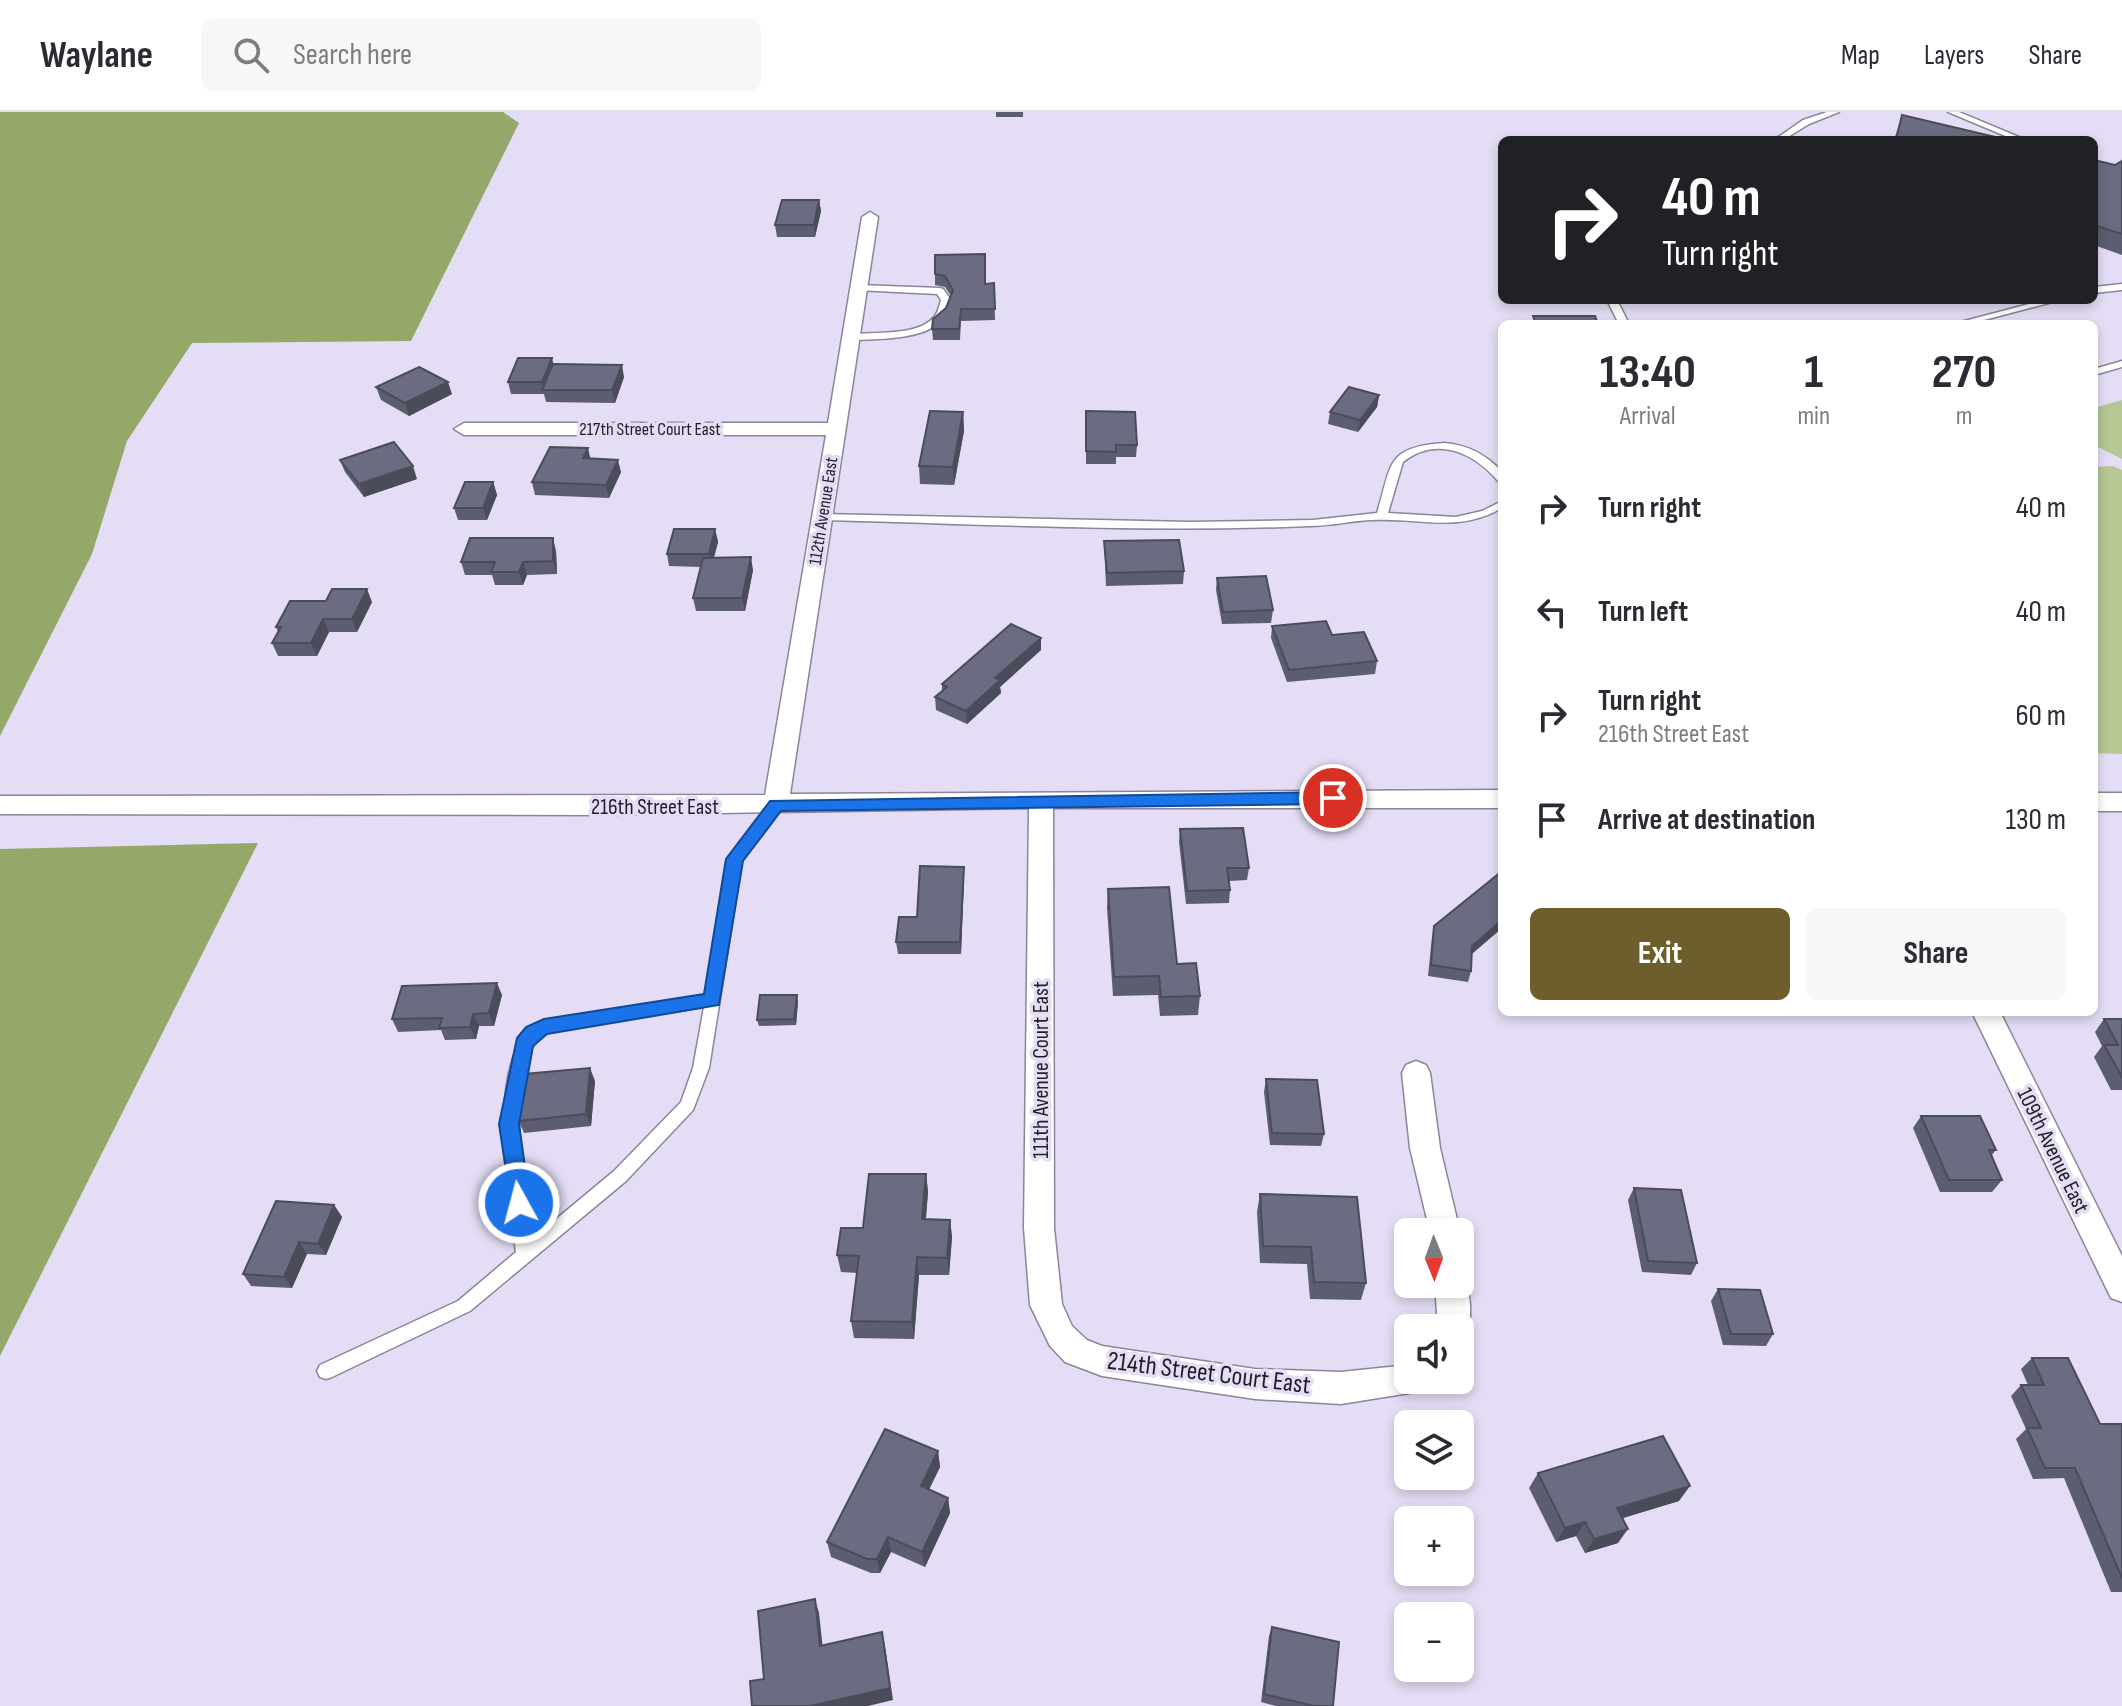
<!DOCTYPE html>
<meta charset="utf-8">
<style>
body{margin:0;font-family:"Sofia Sans Condensed",sans-serif;background:#f7f7f7;color:#2b2b33;height:100vh;display:flex;flex-direction:column;font-size:30px;white-space:nowrap}
*{box-sizing:border-box;margin:0}
p{font-size:26px;color:#7c7c81}
.icon{flex:none;width:44px;height:44px;fill:none;stroke:currentColor;stroke-width:2;stroke-linecap:round;stroke-linejoin:round}
.map{position:relative;flex:1;overflow:hidden}
.drawer{position:absolute;left:1498px;top:208px;width:600px;height:696px;display:flex;flex-direction:column;background:#fff;border-radius:12px;box-shadow:0 4px 12px #0003}
.drawer>*{flex:none}
.top-card{position:absolute;left:1498px;top:24px;width:600px;height:168px;border-radius:12px;box-shadow:0 4px 12px #0003;background:#202124;color:#fff;overflow:hidden}
.needle{width:52px;rotate:179deg}
.buttons{position:absolute;left:1394px;top:1106px;display:grid;gap:16px}
.buttons a{display:grid;place-items:center;width:80px;height:80px;border-radius:12px;background:#fff;box-shadow:0 4px 12px #0003;font-size:40px}
.pin{position:absolute;display:grid;place-items:center;width:68px;height:68px;color:#fff;margin:-34px;border:4px solid #fff;border-radius:50%;box-shadow:0 2px 8px #0007}
.me{position:absolute;width:88px;margin:-44px;rotate:353deg;stroke-linejoin:round;filter:drop-shadow(0 0 6px #0008)}
.turn{display:flex;align-items:center;gap:28px;height:168px;padding:0 32px;font-size:36px}
.turn .icon{width:104px;height:104px;stroke-width:2.5}
.turn b{display:block;font-size:56px;line-height:68px}
.eta{display:flex;justify-content:space-evenly;align-items:center;height:136px;text-align:center}
.eta b{font-size:48px;font-weight:700;line-height:56px}
.action{display:flex;gap:16px;margin-top:auto;padding:16px 32px}
.action a{flex:1;height:92px;border-radius:12px;background:#6e5e2c;color:#fff;font-size:32px;font-weight:700;line-height:92px;text-align:center}
.action a+a{background:#f7f7f7;color:#2b2b33}
ul{padding:0;list-style:none}
li{display:flex;align-items:center;gap:24px;height:104px;padding:0 32px}
li div{flex:1}
li b{display:block;font-size:30px}
li em{font-style:normal}
header{display:flex;align-items:center;gap:48px;box-sizing:border-box;height:112px;padding:0 40px;background:#fff;border-bottom:2px solid #e1e1e2}
header strong{font-size:38px}
nav{display:flex;gap:44px;margin-inline-start:auto;font-size:28px}
.search{width:560px;height:72px;background:#f7f7f7;display:flex;align-items:center;gap:20px;box-sizing:border-box;padding:0 28px;border-radius:12px;color:#7c7c81;font-size:30px}
.map>svg:first-child{display:block}
</style>
<header>
<strong>Waylane</strong>
<div class="search"><svg class="icon" aria-label="search" viewBox="0 0 24 24"><circle cx="10" cy="10" r="6"/><path d="M15 15l6 6"/></svg>Search here</div>
<nav><a>Map</a><a>Layers</a><a>Share</a></nav>
</header>
<div class="map">
<svg width="2122" height="1594" viewBox="0 0 2122 1594">
<rect width="100%" height="100%" fill="#e4ddf5"/>
<g fill="#b5c793">
<polygon points="2122,288 2122,347 2094,333 2094,296"/>
<polygon points="2113,354 2122,358 2122,642 2094,641 2094,355"/>
</g>
<g fill="#93a869">
<polygon points="0,0 503,0 519,11 411,229 192,231 127,329 92,442 0,624"/>
<polygon points="258,731 0,1244 0,737"/>
</g>
<g fill="none" stroke-linecap="round" stroke-linejoin="round">
<defs>
<g id="lane">
<polygon points="1827,0 1839,0 1809,12 1783,28 1774,28 1803,8"/>
<polygon points="1948,0 1959,0 2026,28 2015,28"/>
<polygon points="2122,172 2122,178 2094,181 2094,175"/>
<path d="M859 173 940 176 943 177 951 188C949 194 947 201 944 206 928 228 877 227 852 228L847 225 849 223C872 219 918 225 934 205 938 201 939 194 941 188L937 182 856 178 854 176Z"/>
<polygon points="1607,188 1617,188 1629,212 1619,212"/>
<polygon points="2044,188 2060,188 1969,212 1953,212"/>
<polygon points="2122,249 2122,255 2094,263 2094,257"/>
<path d="M1444 331C1468 333 1486 342 1502 360V370L1498 369C1474 341 1437 323 1403 350L1388 401 1456 405 1482 399 1502 389V396C1457 422 1419 405 1371 408 1351 409 1331 414 1310 414 1148 421 985 412 822 408L817 405 822 402 1190 410 1313 408 1377 401C1392 353 1385 335 1444 331Z"/>
<path d="M776 688 783 693 742 748 709 956 693 998 626 1069 470 1199 332 1265 326 1267 320 1265 317 1259 320 1253 458 1189 516 1140C509 1089 482 932 544 909L705 883 728 747 771 690ZM704 895 693 956 681 990 614 1059 531 1128C525 1083 506 969 534 933 538 928 544 924 548 920Z"/>
</g>
<g id="street">
<polygon points="870,100 878,105 790,682 1502,678 1502,696 1053,696 1054,1116 1062,1192 1072,1214 1087,1228 1102,1234 1255,1257 1341,1260 1408,1253 1408,1268 1426,1268 1422,1279 1341,1292 1255,1287 1102,1264 1065,1250 1050,1234 1030,1193 1024,1116 1029,696 601,703 0,702 0,684 765,683 826,323 464,323 454,317 464,311 828,311 862,105"/>
<rect x="2094" y="681" width="28" height="18"/>
<polygon points="1972,900 2000,900 2122,1144 2122,1190 2111,1186"/>
<polygon points="1416,949 1426,953 1430,961 1440,1036 1460,1120 1460,1121 1430,1120 1410,1036 1402,961 1406,953"/>
<path d="M1460 1161C1472 1175 1473 1210 1465 1226L1460 1228V1216H1438L1435 1172H1460Z"/>
</g>
</defs>
<use href="#lane" stroke="#8a859a" stroke-width="3"/>
<use href="#street" stroke="#8a859a" stroke-width="3"/>
<use href="#lane" fill="#fff" fill-rule="evenodd"/>
<use href="#street" fill="#fff" fill-rule="evenodd"/>
</g>
<g fill="#5c5d6f">
<rect x="996" y="0" width="27" height="5"/>
<polygon points="1902,3 2008,28 1894,28"/>
<polygon points="2094,48 2115,53 2122,49 2122,143 2094,133"/>
<polygon points="819,88 821,99 815,125 777,125 775,113"/>
<polygon points="935,162 986,172 994,171 995,208 961,209 960,228 933,228 932,217 946,196 951,184 945,175 935,173"/>
<polygon points="554,252 624,265 615,291 546,290 544,282 511,282 508,270"/>
<polygon points="376,275 452,282 409,304 381,288"/>
<polygon points="1379,283 1377,295 1358,320 1328,312 1330,300"/>
<polygon points="1086,299 1137,333 1136,345 1116,345 1116,352 1086,352"/>
<polygon points="963,300 964,319 954,373 920,372 919,354"/>
<polygon points="591,346 621,360 609,386 535,383 532,370"/>
<polygon points="340,348 417,367 364,385 345,360"/>
<polygon points="493,370 497,383 487,408 458,408 454,396"/>
<polygon points="715,417 718,430 714,446 753,458 745,499 696,499 693,486 701,455 669,454 667,442"/>
<polygon points="1104,429 1184,459 1183,472 1106,474"/>
<polygon points="556,439 557,462 527,463 523,473 495,473 492,463 465,463 461,450"/>
<polygon points="1217,466 1273,498 1271,511 1222,512 1216,478"/>
<polygon points="372,490 357,520 329,520 317,544 278,544 272,531 278,520 276,515"/>
<polygon points="1272,514 1332,523 1377,549 1375,562 1287,570 1271,526"/>
<polygon points="1041,538 1000,575 1001,581 967,612 936,598 935,585 942,579 942,572"/>
<polygon points="1180,717 1249,756 1247,768 1229,769 1230,778 1229,791 1186,792 1179,730"/>
<polygon points="964,755 964,767 961,842 898,842 896,830 917,805"/>
<polygon points="1502,759 1502,816 1472,842 1471,859 1468,870 1428,864 1432,825 1434,814"/>
<polygon points="1108,777 1177,852 1200,884 1198,903 1160,904 1158,883 1113,884 1107,796"/>
<polygon points="502,883 494,914 479,914 476,927 445,928 441,918 398,920 392,907"/>
<polygon points="798,889 796,913 759,914 757,908"/>
<polygon points="2104,907 2122,907 2122,978 2111,978 2094,945 2102,934 2095,920"/>
<polygon points="1266,967 1324,1022 1321,1034 1270,1033 1264,980"/>
<polygon points="595,969 591,1014 524,1021 519,1009"/>
<polygon points="1921,1004 1996,1038 1991,1044 2002,1068 1992,1080 1940,1080 1913,1016"/>
<polygon points="926,1062 928,1080 926,1107 950,1108 952,1125 949,1163 919,1163 914,1227 854,1226 851,1209 857,1161 841,1160 837,1143 863,1116"/>
<polygon points="1634,1076 1697,1151 1691,1163 1642,1160 1628,1088"/>
<polygon points="1260,1082 1366,1171 1361,1188 1310,1187 1307,1152 1260,1151 1257,1100"/>
<polygon points="334,1093 342,1105 326,1143 307,1142 292,1176 251,1174 243,1162"/>
<polygon points="1718,1177 1773,1222 1766,1234 1723,1233 1711,1189"/>
<polygon points="2032,1246 2100,1312 2122,1312 2122,1480 2111,1480 2064,1366 2033,1367 2016,1327 2026,1317 2011,1284 2021,1273 2028,1273 2021,1257"/>
<polygon points="938,1339 940,1355 929,1378 948,1386 950,1401 925,1455 891,1440 880,1461 871,1461 831,1445 827,1430"/>
<polygon points="1538,1361 1679,1389 1622,1406 1618,1431 1585,1441 1576,1424 1556,1430 1529,1376"/>
<polygon points="1272,1515 1333,1594 1276,1594 1261,1590 1269,1524"/>
</g>
<g fill="#4b4c5a">
<polygon points="819,88 821,99 815,125 814,113"/>
<polygon points="552,246 555,258 544,278 542,270"/>
<polygon points="622,253 624,265 615,291 612,278"/>
<polygon points="448,270 452,282 409,304 405,291"/>
<polygon points="1379,283 1377,295 1358,320 1360,308"/>
<polygon points="963,300 964,319 954,373 953,355"/>
<polygon points="588,336 591,349 583,346"/>
<polygon points="618,348 621,360 609,386 606,373"/>
<polygon points="413,354 417,367 364,385 359,372"/>
<polygon points="493,370 497,383 487,408 483,396"/>
<polygon points="715,417 718,430 711,455 709,442"/>
<polygon points="553,426 556,439 557,462 553,449"/>
<polygon points="751,445 753,458 745,499 742,486"/>
<polygon points="523,450 527,463 523,473 519,460"/>
<polygon points="367,477 372,490 357,520 352,507"/>
<polygon points="323,507 329,520 317,544 311,531"/>
<polygon points="1041,526 1041,538 1000,575 1001,581 967,612 966,599 995,566"/>
<polygon points="964,755 964,767 961,842 960,830"/>
<polygon points="1502,808 1502,816 1469,844 1472,834"/>
<polygon points="497,871 502,883 494,914 489,901"/>
<polygon points="797,883 798,889 796,913 794,907"/>
<polygon points="473,902 479,914 476,927 470,915"/>
<polygon points="590,956 595,969 591,1014 586,1002"/>
<polygon points="926,1062 928,1080 924,1125 922,1107"/>
<polygon points="334,1093 342,1105 326,1143 318,1132"/>
<polygon points="950,1108 952,1125 949,1163 947,1146"/>
<polygon points="299,1130 307,1142 292,1176 284,1165"/>
<polygon points="917,1145 919,1163 914,1227 912,1210"/>
<polygon points="938,1339 940,1355 923,1389 921,1374"/>
<polygon points="1690,1374 1679,1389 1607,1411 1617,1396"/>
<polygon points="948,1386 950,1401 925,1455 922,1440"/>
<polygon points="1585,1410 1576,1424 1556,1430 1565,1416"/>
<polygon points="1628,1417 1618,1431 1585,1441 1594,1427"/>
<polygon points="888,1425 891,1440 880,1461 877,1447"/>
<polygon points="815,1487 819,1501 824,1547 820,1534"/>
<polygon points="882,1520 885,1534 893,1588 868,1594 810,1594"/>
</g>
<g fill="#6b6c81" stroke="#4b4c5a" stroke-width="2">
<polygon points="1902,3 2008,28 1896,28"/>
<polygon points="2094,48 2115,53 2122,49 2122,122 2094,113"/>
<polygon points="782,88 819,88 814,113 775,113"/>
<polygon points="985,142 985,172 994,171 995,197 961,197 959,217 932,217 933,207 946,196 953,178 945,164 935,162 935,143"/>
<polygon points="1533,204 1595,204 1598,212 1536,212"/>
<polygon points="518,246 552,246 542,270 508,270"/>
<polygon points="553,252 622,253 612,278 542,278"/>
<polygon points="419,255 448,270 405,291 376,275"/>
<polygon points="1349,275 1379,283 1360,308 1330,300"/>
<polygon points="930,299 963,300 953,355 919,354"/>
<polygon points="1086,299 1135,300 1137,333 1116,333 1116,340 1086,339"/>
<polygon points="394,330 413,354 359,372 340,348"/>
<polygon points="550,335 588,336 583,346 618,348 606,373 532,370"/>
<polygon points="465,370 493,370 483,396 454,396"/>
<polygon points="674,417 715,417 709,442 667,442"/>
<polygon points="470,426 553,426 553,449 523,450 519,460 491,460 495,450 461,450"/>
<polygon points="1179,428 1184,459 1107,461 1104,429"/>
<polygon points="751,445 742,486 693,486 703,446"/>
<polygon points="1266,464 1273,498 1223,500 1217,466"/>
<polygon points="332,477 367,477 352,507 323,507 311,531 272,531 281,515 276,515 290,489 326,489"/>
<polygon points="1326,509 1332,523 1364,520 1377,549 1289,558 1272,514"/>
<polygon points="1011,512 1041,526 995,566 1000,568 966,599 935,585 947,575 942,572"/>
<polygon points="1243,716 1249,756 1227,756 1230,778 1187,779 1180,717"/>
<polygon points="920,754 964,755 960,830 896,830 899,805 917,805"/>
<polygon points="1502,759 1502,808 1472,834 1471,859 1431,853 1434,814"/>
<polygon points="1169,775 1177,852 1196,851 1200,884 1161,885 1159,864 1114,865 1108,777"/>
<polygon points="497,871 489,901 473,902 470,915 439,916 442,906 392,907 402,874"/>
<polygon points="760,883 797,883 794,907 757,908"/>
<polygon points="2104,907 2122,907 2122,965 2104,933 2118,933"/>
<polygon points="590,956 586,1002 519,1009 524,962"/>
<polygon points="1266,967 1317,968 1324,1022 1272,1021"/>
<polygon points="1921,1004 1980,1004 1996,1038 1989,1038 2002,1068 1949,1068"/>
<polygon points="869,1062 926,1062 922,1107 950,1108 947,1146 917,1145 912,1210 851,1209 859,1144 837,1143 841,1116 863,1116"/>
<polygon points="1634,1076 1681,1078 1697,1151 1648,1149"/>
<polygon points="1260,1082 1357,1085 1366,1171 1314,1170 1311,1135 1263,1134"/>
<polygon points="276,1089 334,1093 318,1132 299,1130 284,1165 243,1162"/>
<polygon points="1718,1177 1760,1178 1773,1222 1731,1222"/>
<polygon points="2032,1246 2068,1246 2100,1312 2122,1312 2122,1466 2075,1356 2045,1356 2027,1316 2041,1316 2021,1273 2044,1273"/>
<polygon points="885,1317 938,1339 921,1374 948,1386 922,1440 888,1425 877,1447 867,1447 827,1430"/>
<polygon points="1663,1324 1690,1374 1617,1396 1628,1417 1594,1427 1585,1410 1565,1416 1538,1361"/>
<polygon points="815,1487 820,1534 882,1520 890,1576 810,1594 752,1594 750,1569 764,1567 758,1499"/>
<polygon points="1272,1515 1339,1530 1333,1594 1314,1594 1264,1582"/>
</g>
<polygon fill="#1a73e8" stroke="#114b97" stroke-width="2" points="1333,680 1342,686 1333,692 781,699 743,749 719,893 547,922 533,934 519,1012 530,1091 526,1098 512,1098 499,1012 517,926 526,915 544,907 704,882 726,747 770,689"/>
<g text-anchor="middle" stroke-width="7" stroke-linejoin="round" paint-order="stroke">
<g font-size="18" fill="#201d26" stroke="#e4ddf5">
<text x="650" y="323">217th Street Court East</text>
<text transform="translate(823 399) rotate(-81)" y="6">112th Avenue East</text>
</g>
<g font-size="22" fill="#201d26" stroke="#e4ddf5">
<text x="655" y="702">216th Street East</text>
<text transform="translate(1040 958) rotate(-90)" y="8">111th Avenue Court East</text>
<text transform="translate(2054 1038) rotate(64)" y="8">109th Avenue East</text>
</g>
<g font-size="26" fill="#201d26" stroke="#e4ddf5">
<text transform="translate(1209 1260) rotate(7)" y="9">214th Street Court East</text>
</g>
</g>
</svg>
<div class="buttons">
<a><svg class="needle" viewBox="-14 -14 28 28"><path d="M0-13l5 13h-10z" fill="#e53935"/><path d="M0 13l5-13h-10z" fill="#7c7c81"/></svg></a>
<a><svg class="icon" aria-label="sound" viewBox="0 0 24 24"><path d="M4 9h4l5-4v14l-5-4H4zM17 9q2 3 0 6"/></svg></a>
<a><svg class="icon" aria-label="layers" viewBox="0 0 24 24"><path d="M12 4l9 5-9 5-9-5zM3 14l9 5 9-5"/></svg></a>
<a>+</a>
<a>−</a>
</div>
<div class="pin" style="left:1333px;top:686px;background:#d93025"><svg class="icon" aria-label="arrive" viewBox="0 0 24 24"><path d="M6 21V4h12l-3 4 3 4H6"/></svg></div>
<svg class="me" style="left:519px;top:1091px" viewBox="-20 -20 40 40"><circle r="17" fill="#1a73e8" stroke="#fff" stroke-width="3"/><path d="M0-11L8 9 0 5-8 9z" fill="#fff"/></svg>
<div class="top-card">
<div class="turn"><svg class="icon" aria-label="right" viewBox="0 0 24 24"><path d="M7 20v-9h11M14 6l5 5-5 5"/></svg><div><b>40 m</b>Turn right</div></div>
</div>
<section class="drawer">
<div class="eta">
<div><b>13:40</b><p>Arrival</p></div>
<div><b>1</b><p>min</p></div>
<div><b>270</b><p>m</p></div>
</div>
<ul>
<li><svg class="icon" aria-label="right" viewBox="0 0 24 24"><path d="M7 20v-9h11M14 6l5 5-5 5"/></svg><div><b>Turn right</b></div><em>40 m</em></li>
<li><svg class="icon" aria-label="left" viewBox="0 0 24 24"><path d="M17 20v-9H6M10 6l-5 5 5 5"/></svg><div><b>Turn left</b></div><em>40 m</em></li>
<li><svg class="icon" aria-label="right" viewBox="0 0 24 24"><path d="M7 20v-9h11M14 6l5 5-5 5"/></svg><div><b>Turn right</b><p>216th Street East</p></div><em>60 m</em></li>
<li><svg class="icon" aria-label="arrive" viewBox="0 0 24 24"><path d="M6 21V4h12l-3 4 3 4H6"/></svg><div><b>Arrive at destination</b></div><em>130 m</em></li>
</ul>
<div class="action"><a>Exit</a><a>Share</a></div>
</section>
</div>
